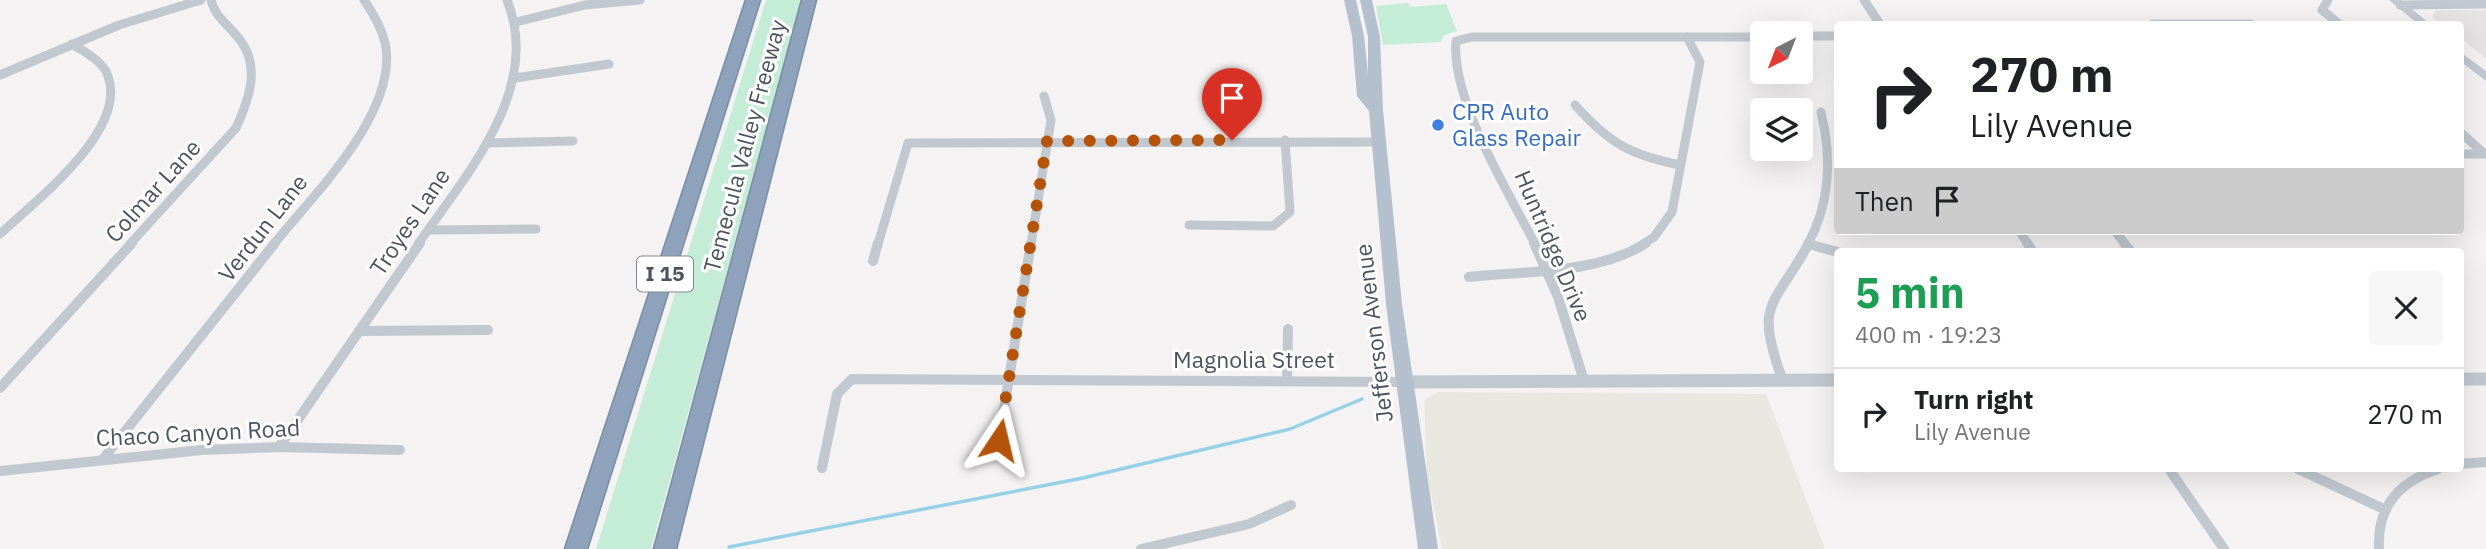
<!DOCTYPE html>
<meta charset="utf-8">
<style>
body{margin:0;font-family:"IBM Plex Sans",sans-serif;background:#f6f6f6;color:#202124;height:100vh;display:flex;flex-direction:column;font-size:26px;white-space:nowrap}
*{box-sizing:border-box;margin:0}
p{font-size:23px;color:#757577}
.icon{flex:none;width:38px;height:38px;fill:none;stroke:currentColor;stroke-width:2;stroke-linecap:round;stroke-linejoin:round}
.map{position:relative;flex:1;overflow:hidden}
.sheet{position:absolute;left:1834px;top:248px;width:630px;height:224px;display:flex;flex-direction:column;background:#fff;border-radius:7px;box-shadow:0 7px 28px #0002}
.sheet>*{flex:none}
.banner{position:absolute;left:1834px;top:21px;width:630px;height:214px;border-radius:7px;box-shadow:0 7px 28px #0002;background:#fff;color:#202124;overflow:hidden}
.needle{width:46px;rotate:222deg}
.buttons{position:absolute;left:1750px;top:21px;display:grid;gap:14px}
.buttons a{display:grid;place-items:center;width:63px;height:63px;border-radius:7px;background:#fff;box-shadow:0 7px 28px #0002;font-size:35px}
.pin{position:absolute;display:grid;place-items:center;width:60px;height:60px;color:#fff;margin:-72px -30px;border-radius:50% 50% 50% 0;rotate:-45deg;box-shadow:0 0 7px #0007}
.pin .icon{rotate:45deg}
.me{position:absolute;width:77px;margin:-38px;rotate:10deg;stroke-linejoin:round;filter:drop-shadow(0 0 5px #0008)}
.turn{display:flex;align-items:center;gap:24px;height:147px;padding:0 21px;font-size:32px}
.turn .icon{width:91px;height:91px;stroke-width:2.5}
.turn b{display:block;font-size:49px;line-height:60px}
.then{display:flex;align-items:center;height:66px;padding:0 21px;background:#0003;gap:14px;font-size:26px}
.round{display:grid;place-items:center;flex:none;width:74px;height:74px;border-radius:7px;background:#f6f6f6}
.head{display:flex;align-items:center;justify-content:space-between;height:119px;padding:0 21px}
h1{font-size:42px;font-weight:800;line-height:52px;color:#1e9e55}
ul{padding:0;list-style:none}
li{display:flex;align-items:center;gap:21px;height:91px;padding:0 21px;border-top:2px solid #e0e0e0}
li div{flex:1}
li b{display:block;font-size:26px}
li em{font-style:normal}
.map>svg:first-child{display:block}
</style>
<div class="map">
<svg width="2486" height="549" viewBox="0 0 2486 549">
<rect width="100%" height="100%" fill="#f4f2f2"/>
<polygon fill="#e9e8e0" points="1438,392 1766,394 1825,549 1442,549 1427,475 1424,400"/>
<polygon fill="#e5e3e3" points="2436,10 2486,10 2486,59 2461,38 2460,24 2442,24 2432,17"/>
<g fill="#c5ecd6">
<polygon points="766,0 801,0 651,549 596,549"/>
<polygon points="1408,3 1410,7 1446,4 1457,31 1445,35 1440,42 1383,45 1376,6"/>
</g>
<g fill="none" stroke-linecap="round" stroke-linejoin="round">
<polyline stroke="#97d1e5" stroke-width="3.5" points="729,547 1083,478 1290,429 1362,399"/>
<defs>
<g id="motorway">
<polygon points="746,0 760,0 587,549 565,549"/>
<polygon points="802,0 816,0 676,549 654,549"/>
</g>
</defs>
<use href="#motorway" stroke="#7a8da7" stroke-width="3"/>
<g stroke="#c1c8cf" stroke-width="9">
<polyline points="1864,0 1880,24"/>
<polyline points="2328,0 2322,10 2339,24"/>
<polyline points="2400,5 2486,4"/>
<polyline points="516,22 585,5 640,0"/>
<polyline points="2153,24 2251,24"/>
<polyline points="1801,36 1838,36"/>
<polyline points="0,75 119,25 201,0"/>
<polyline points="515,78 609,64"/>
<path d="M1575 105C1609 143 1630 155 1680 165"/>
<polyline points="2460,132 2485,154"/>
<polyline points="488,143 573,141"/>
<polyline points="2460,154 2486,154"/>
<polyline points="1189,225 1273,226 1290,212 1285,140"/>
<polyline points="429,230 536,229"/>
<polyline points="2019,231 2028,244"/>
<polyline points="2115,231 2125,244"/>
<path d="M0 234C35 201 128 131 108 76 103 61 85 52 72 44"/>
<path d="M130 244 236 128C250 97 262 64 236 35 226 23 215 16 211 0"/>
<path d="M274 244C313 195 395 116 386 48 383 30 374 15 364 0"/>
<path d="M418 244C466 175 543 89 507 0"/>
<polyline points="878,244 908,143 1381,142"/>
<polyline points="1031,244 1051,120 1044,96"/>
<path d="M1535 244C1508 191 1451 100 1456 41L1472 37H1762"/>
<polyline points="1643,244 1654,237 1672,212 1700,62 1687,37"/>
<path d="M1808 244C1830 203 1832 157 1821 112"/>
</g>
<g stroke="#c1c8cf" stroke-width="10">
<polyline points="1534,243 1558,297 1584,381"/>
<polyline points="2027,243 2033,252"/>
<polyline points="2124,243 2131,252"/>
<polyline points="1808,244 1838,252"/>
<polyline points="873,261 878,243"/>
<path d="M1469 277C1524 271 1599 274 1646 243"/>
<polyline points="359,331 488,330"/>
<polyline points="1287,381 1288,329"/>
<path d="M1783 381C1753 301 1774 308 1809 243"/>
<polyline points="0,388 132,243"/>
<polyline points="999,440 1031,243"/>
<polyline points="279,447 420,243"/>
<polyline points="103,459 275,243"/>
<polyline points="2460,464 2486,462"/>
<polyline points="822,468 837,394 852,379 1403,382"/>
<polyline points="2169,469 2224,549"/>
<polyline points="2298,469 2386,510"/>
<polyline points="0,471 202,450 279,447 400,450"/>
<polyline points="1141,549 1249,524 1291,505"/>
<path d="M2379 549C2377 507 2398 482 2438 469"/>
</g>
<g stroke="#c1c8cf" stroke-width="13">
<polyline points="2460,379 2486,379"/>
<polyline points="1403,382 1838,380"/>
</g>
<g fill="#c2c9d3" fill-rule="evenodd">
<polygon points="2389,0 2401,0 2430,24 2418,24"/>
<polygon points="2460,52 2486,71 2486,81 2460,61"/>
</g>
<polygon fill="#b4c0ce" fill-rule="evenodd" points="1344,0 1356,0 1364,36 1368,74 1368,37 1360,0 1372,0 1380,37 1383,110 1402,304 1438,549 1418,549 1386,304 1369,111 1357,96 1352,36"/>
<use href="#motorway" fill="#8ea2bc" fill-rule="evenodd"/>
</g>
<g fill="none" stroke-linecap="round" stroke-linejoin="round">
<polyline stroke="#b45309" stroke-width="12" stroke-dasharray="0 21.6" points="999,440 1047,141 1232,140"/>
</g>
<circle fill="#3f7fe0" stroke="#fff" stroke-width="2.5" cx="1438" cy="125" r="7"/>
<g text-anchor="middle" stroke-width="6" stroke-linejoin="round" paint-order="stroke">
<rect fill="#fff" stroke="#81878e" stroke-width="2" x="637" y="256.5" width="56" height="35" rx="5"/>
<g font-size="21" font-weight="bold" fill="#4b545e">
<text x="665" y="281">I 15</text>
</g>
<g font-size="23" fill="#366cbe" stroke="#fff" text-anchor="start">
<text x="1452" y="120">CPR Auto<tspan x="1452" dy="26">Glass Repair</tspan></text>
</g>
<g font-size="23" fill="#4b545e" stroke="#fff">
<text transform="translate(745 146) rotate(-75)" y="8">Temecula Valley Freeway</text>
<text transform="translate(153 191) rotate(-48)" y="8">Colmar Lane</text>
<text transform="translate(410 222) rotate(-56)" y="8">Troyes Lane</text>
<text transform="translate(263 228) rotate(-52)" y="8">Verdun Lane</text>
<text transform="translate(1553 246) rotate(67)" y="8">Huntridge Drive</text>
<text transform="translate(1374 333) rotate(-97)" y="8">Jefferson Avenue</text>
<text x="1254" y="368">Magnolia Street</text>
<text transform="translate(198 433) rotate(-3)" y="8">Chaco Canyon Road</text>
</g>
</g>
</svg>
<div class="buttons">
<a><svg class="needle" viewBox="-14 -14 28 28"><path d="M0-13l5 13h-10z" fill="#e53935"/><path d="M0 13l5-13h-10z" fill="#757577"/></svg></a>
<a><svg class="icon" aria-label="layers" viewBox="0 0 24 24"><path d="M12 4l9 5-9 5-9-5zM3 14l9 5 9-5"/></svg></a>
</div>
<div class="pin" style="left:1232px;top:140px;background:#d93025"><svg class="icon" aria-label="arrive" viewBox="0 0 24 24"><path d="M6 21V4h12l-3 4 3 4H6"/></svg></div>
<svg class="me" style="left:999px;top:440px" viewBox="-20 -20 40 40"><path d="M0-17L14 15 0 8-14 15z" fill="#b45309" stroke="#fff" stroke-width="4"/></svg>
<div class="banner">
<div class="turn"><svg class="icon" aria-label="right" viewBox="0 0 24 24"><path d="M7 20v-9h11M14 6l5 5-5 5"/></svg><div><b>270 m</b>Lily Avenue</div></div>
<div class="then">Then<svg class="icon" aria-label="arrive" viewBox="0 0 24 24"><path d="M6 21V4h12l-3 4 3 4H6"/></svg></div>
</div>
<section class="sheet">
<div class="head"><div><h1>5 min</h1><p>400 m · 19:23</p></div><a class="round"><svg class="icon" aria-label="close" viewBox="0 0 24 24"><path d="M6 6l12 12M18 6L6 18"/></svg></a></div>
<ul>
<li><svg class="icon" aria-label="right" viewBox="0 0 24 24"><path d="M7 20v-9h11M14 6l5 5-5 5"/></svg><div><b>Turn right</b><p>Lily Avenue</p></div><em>270 m</em></li>
</ul>
</section>
</div>
